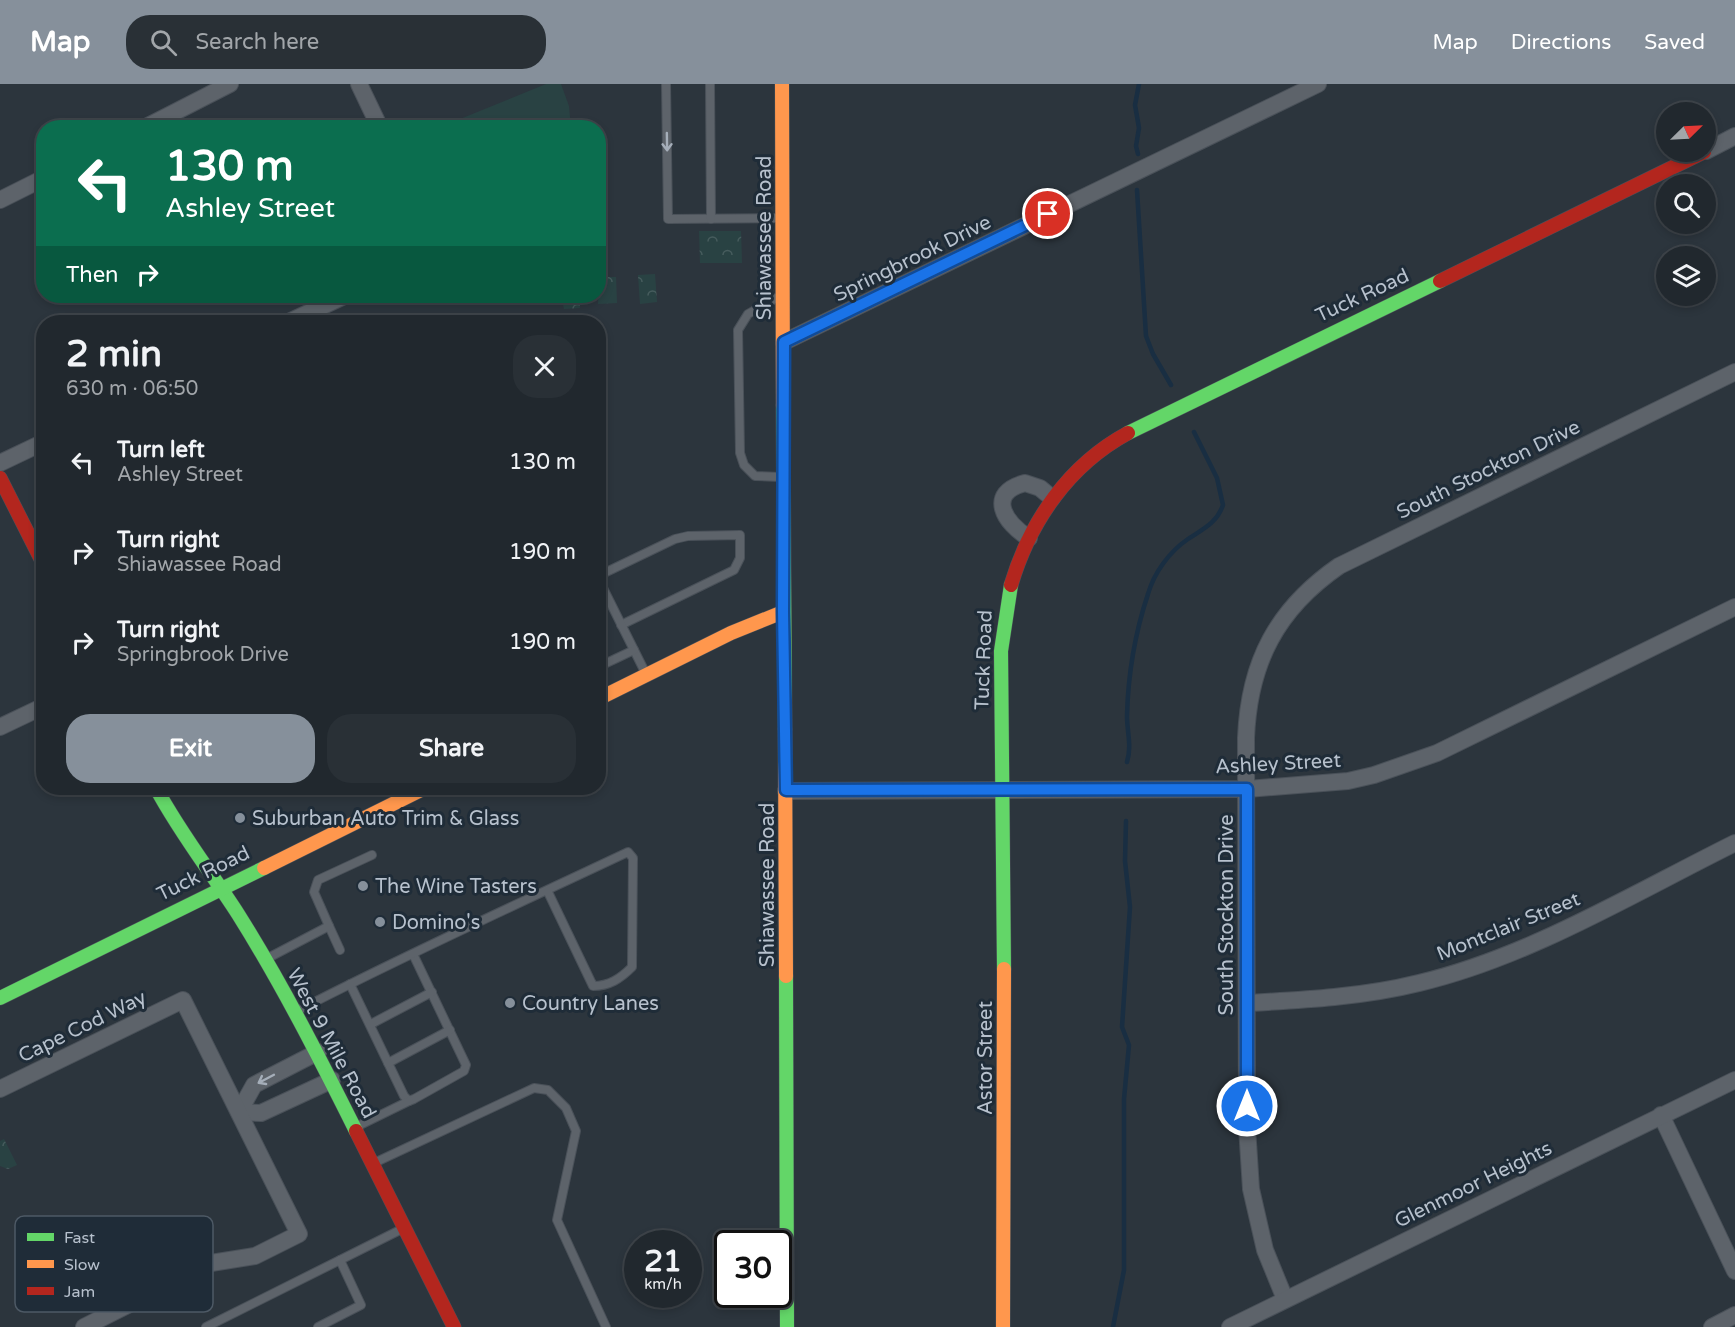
<!DOCTYPE html>
<meta charset="utf-8">
<style>
body{margin:0;font-family:"Varela Round",sans-serif;background:#293036;color:#f1f3f6;height:100vh;display:flex;flex-direction:column;font-size:22px;white-space:nowrap}
*{box-sizing:border-box;margin:0}
p{font-size:20px;color:#a2a6aa}
.icon{flex:none;width:33px;height:33px;fill:none;stroke:currentColor;stroke-width:2;stroke-linecap:round;stroke-linejoin:round}
.map{position:relative;flex:1;overflow:hidden}
.drawer{position:absolute;left:36px;top:231px;width:570px;height:480px;display:flex;flex-direction:column;background:#21282e;border-radius:24px;box-shadow:0 3px 9px #0003,0 0 0 2px #3e444a}
.drawer>*{flex:none}
.banner{position:absolute;left:36px;top:36px;width:570px;height:183px;border-radius:24px;box-shadow:0 3px 9px #0003,0 0 0 2px #3e444a;background:#0b6e4f;color:#fff;overflow:hidden}
.needle{width:39px;rotate:66deg}
.controls{position:absolute;left:1656px;top:18px;display:grid;gap:12px}
.controls a{display:grid;place-items:center;width:60px;height:60px;border-radius:50%;background:#21282e;box-shadow:0 3px 9px #0003,0 0 0 2px #3e444a;font-size:30px}
.speed{position:absolute;left:624px;top:1146px;display:flex;gap:12px;font-size:30px;font-weight:700;text-align:center}
.speed>*{display:grid;place-content:center;width:78px;height:78px;border-radius:50%;background:#21282e;box-shadow:0 3px 9px #0003,0 0 0 2px #3e444a;line-height:1}
.speed small{font-size:15px;font-weight:400}
.speed .limit{border:3px solid #111;border-radius:9px;background:#fff;color:#111}
.pin{position:absolute;display:grid;place-items:center;width:51px;height:51px;color:#fff;margin:-26px;border:3px solid #fff;border-radius:50%;box-shadow:0 2px 6px #0007}
.me{position:absolute;width:66px;margin:-33px;rotate:0deg;stroke-linejoin:round;filter:drop-shadow(0 0 4px #0008)}
.turn{display:flex;align-items:center;gap:21px;height:126px;padding:0 30px;font-size:27px}
.turn .icon{width:78px;height:78px;stroke-width:2.5}
.turn b{display:block;font-size:42px;line-height:51px}
.then{display:flex;align-items:center;height:57px;padding:0 30px;background:#0003;gap:12px;font-size:22px}
.round{display:grid;place-items:center;flex:none;width:63px;height:63px;border-radius:24px;background:#293036}
.head{display:flex;align-items:center;justify-content:space-between;height:102px;padding:0 30px}
h1{font-size:36px;font-weight:700;line-height:45px}
.action{display:flex;gap:12px;margin-top:auto;padding:12px 30px}
.action a{flex:1;height:69px;border-radius:24px;background:#86909b;color:#fff;font-size:24px;font-weight:700;line-height:69px;text-align:center}
.action a+a{background:#293036;color:#f1f3f6}
ul{padding:0;list-style:none}
li{display:flex;align-items:center;gap:18px;height:90px;padding:0 30px}
li div{flex:1}
li b{display:block;font-size:22px}
li em{font-style:normal}
header{display:flex;align-items:center;gap:36px;box-sizing:border-box;height:84px;padding:0 30px;background:#86909b;color:#fff}
header strong{font-size:28px}
nav{display:flex;gap:33px;margin-inline-start:auto;font-size:21px}
.search{width:420px;height:54px;background:#293036;display:flex;align-items:center;gap:15px;box-sizing:border-box;padding:0 21px;border-radius:24px;color:#a2a6aa;font-size:22px}
.map>svg:first-child{display:block}
</style>
<header>
<strong>Map</strong>
<div class="search"><svg class="icon" aria-label="search" viewBox="0 0 24 24"><circle cx="10" cy="10" r="6"/><path d="M15 15l6 6"/></svg>Search here</div>
<nav><a>Map</a><a>Directions</a><a>Saved</a></nav>
</header>
<div class="map">
<svg width="1735" height="1243" viewBox="0 0 1735 1243">
<defs>
<pattern id="park-crowns" width="20" height="18" patternUnits="userSpaceOnUse" patternTransform="scale(1.5)"><rect width="20" height="18" fill="#294243"/><path d="M2 6a3 3 0 1 1 6 0M12 15a3 3 0 1 1 6 0" fill="none" stroke="#465c5d"/></pattern>
</defs>
<rect width="100%" height="100%" fill="#2c353d"/>
<polygon fill="#294243" points="546,0 561,0 569,22 571,43 464,43 460,35"/>
<g fill="url(#park-crowns)">
<polygon points="699,147 741,147 742,179 700,179"/>
<polygon points="655,190 657,218 640,220 638,191"/>
<polygon points="599,193 616,193 617,219 598,220"/>
<polygon points="552,212 579,212 580,224 564,225 563,220 552,220"/>
<polygon points="4,1055 17,1081 8,1085 0,1082 0,1057"/>
</g>
<g fill="none" stroke-linecap="round" stroke-linejoin="round">
<g stroke="#192e42" stroke-width="4.5">
<polyline points="1138,70 1136,62 1139,44 1135,21 1139,0"/>
<polyline points="1137,106 1146,252 1153,270 1171,301"/>
<path d="M1127 678C1132 662 1127 648 1127 632 1128 591 1135 549 1148 510 1154 489 1169 468 1188 455 1203 445 1217 439 1223 421L1217 394 1194 348"/>
<polyline points="1113,1243 1124,1186 1124,1015 1129,961 1122,943 1130,823 1125,777 1126,737"/>
</g>
<defs>
<g id="lane">
<polyline points="666,0 668,135 780,134"/>
<polyline points="710,0 711,135"/>
<polyline points="780,212 748,230 738,246 740,369 744,381 755,392 780,393"/>
<polyline points="598,353 601,350"/>
<polyline points="598,492 675,455 688,452 740,451 740,474 734,486 621,541"/>
<polyline points="598,494 645,588"/>
<polyline points="598,583 634,566"/>
<polyline points="329,842 340,866"/>
<polyline points="268,874 329,842 314,808 318,796 372,771"/>
<polyline points="350,900 404,1012 409,1017 414,1015 464,987 466,981 413,870"/>
<path d="M299 926C407 870 518 820 628 768L633 774 632 883C620 895 609 902 593 902L547 806"/>
<polyline points="371,940 432,908"/>
<polyline points="388,979 450,946"/>
<polyline points="356,1043 409,1017"/>
<polyline points="374,1079 534,1004 548,1006 566,1024 576,1047 557,1136 606,1243"/>
<polyline points="206,1243 402,1145"/>
<polyline points="318,1243 361,1221 340,1176"/>
</g>
<g id="street">
<polyline points="359,0 380,44"/>
<polyline points="144,44 230,0"/>
<polyline points="1706,67 1735,52"/>
<polyline points="0,116 44,94"/>
<polyline points="289,238 344,212"/>
<polyline points="784,258 1318,0"/>
<polyline points="0,379 44,358"/>
<path d="M1029 454C1004 439 986 409 1025 399L1040 404 1052 414"/>
<polyline points="0,643 44,622"/>
<polyline points="786,707 1247,705 1348,697 1374,691 1437,669 1735,523"/>
<path d="M1247 919C1304 916 1363 913 1419 899 1529 873 1634 809 1735 759"/>
<polyline points="318,968 254,1001 239,1028 261,1029 332,996"/>
<polyline points="0,1005 183,916 299,1150 255,1172 211,1179 84,1243"/>
<polyline points="1661,1031 1735,1187"/>
<path d="M1285 1215 1265 1166 1251 1105 1247 1043 1246 654C1249 578 1277 525 1339 482L1735 288"/>
<polyline points="1230,1243 1735,996"/>
<polyline points="1712,1243 1735,1231"/>
</g>
<g id="fast">
<polyline points="783,321 785,645"/>
<polyline points="1128,349 1440,197"/>
<path d="M156 704C180 749 211 788 238 830 282 900 319 973 356 1047"/>
<polyline points="1004,885 1001,567 1011,501"/>
<polyline points="786,892 787,1243"/>
<polyline points="0,914 264,784"/>
</g>
<g id="slow">
<polyline points="782,0 783,321"/>
<polyline points="598,615 731,549 783,528"/>
<polyline points="785,645 786,892"/>
<polyline points="264,784 425,704"/>
<polyline points="1003,1243 1004,885"/>
</g>
<g id="jam">
<polyline points="1440,197 1704,68"/>
<polyline points="0,394 44,481"/>
<path d="M1011 501C1030 437 1069 381 1128 349"/>
<polyline points="356,1047 454,1243"/>
</g>
</defs>
<use href="#lane" stroke="#4a5159" stroke-width="10"/>
<use href="#street" stroke="#4a5159" stroke-width="18"/>
<use href="#fast" stroke="#4a5159" stroke-width="15"/>
<use href="#slow" stroke="#4a5159" stroke-width="15"/>
<use href="#jam" stroke="#4a5159" stroke-width="15"/>
<use href="#lane" stroke="#5d636a" stroke-width="8"/>
<use href="#street" stroke="#5d636a" stroke-width="16"/>
<use href="#fast" stroke="#63d668" stroke-width="14"/>
<use href="#slow" stroke="#ff974d" stroke-width="14"/>
<use href="#jam" stroke="#b3261e" stroke-width="14"/>
</g>
<defs><path id="oneway-shaft" d="M-6 0H5M1.5-3L5.5 0L1.5 3" fill="none" stroke-width="1.6" stroke-linecap="round" stroke-linejoin="round" transform="scale(1.5)"/></defs>
<g stroke="#a5aeb9">
<use href="#oneway-shaft" transform="translate(667 58) rotate(89)"/>
<use href="#oneway-shaft" transform="translate(266 995) rotate(152)"/>
</g>
<g fill="none" stroke-linecap="round" stroke-linejoin="round">
<defs>
<polyline id="route" points="1048,130 784,258 783,528 786,706 1247,705 1247,1022"/>
</defs>
<use href="#route" stroke="#114b97" stroke-width="15"/>
<use href="#route" stroke="#1a73e8" stroke-width="10"/>
</g>
<g fill="#86909b" stroke="#1f2c38" stroke-width="2">
<circle cx="240" cy="734" r="6"/>
<circle cx="363" cy="802" r="6"/>
<circle cx="380" cy="838" r="6"/>
<circle cx="510" cy="919" r="6"/>
</g>
<g text-anchor="middle" stroke-width="6" stroke-linejoin="round" paint-order="stroke">
<g font-size="20" fill="#b7c1cd" stroke="#1f2c38">
<text transform="translate(764 154) rotate(-90)" y="7">Shiawassee Road</text>
<text transform="translate(912 174) rotate(-26)" y="7">Springbrook Drive</text>
<text transform="translate(1362 211) rotate(-25)" y="7">Tuck Road</text>
<text transform="translate(1488 385) rotate(-26)" y="7">South Stockton Drive</text>
<text transform="translate(983 576) rotate(-88)" y="7">Tuck Road</text>
<text transform="translate(1278 679) rotate(-3)" y="7">Ashley Street</text>
<text transform="translate(203 789) rotate(-26)" y="7">Tuck Road</text>
<text transform="translate(767 801) rotate(-90)" y="7">Shiawassee Road</text>
<text transform="translate(1226 831) rotate(-90)" y="7">South Stockton Drive</text>
<text transform="translate(1508 842) rotate(-22)" y="7">Montclair Street</text>
<text transform="translate(82 942) rotate(-26)" y="7">Cape Cod Way</text>
<text transform="translate(332 959) rotate(62)" y="7">West 9 Mile Road</text>
<text transform="translate(985 974) rotate(-90)" y="7">Astor Street</text>
<text transform="translate(1473 1100) rotate(-26)" y="7">Glenmoor Heights</text>
</g>
<g font-size="20" fill="#b7c1cd" stroke="#1f2c38" text-anchor="start">
<text x="252" y="741">Suburban Auto Trim &amp; Glass</text>
<text x="375" y="809">The Wine Tasters</text>
<text x="392" y="845">Domino's</text>
<text x="522" y="926">Country Lanes</text>
</g>
</g>
<rect x="15" y="1132" width="198" height="96" rx="9" fill="#1f2c38" stroke="#4d5965" stroke-width="1.5"/>
<rect x="27" y="1149" width="27" height="8" fill="#63d668"/>
<rect x="27" y="1176" width="27" height="8" fill="#ff974d"/>
<rect x="27" y="1203" width="27" height="8" fill="#b3261e"/>
<g font-size="16" fill="#b7c1cd">
<text x="64" y="1159">Fast</text>
<text x="64" y="1186">Slow</text>
<text x="64" y="1213">Jam</text>
</g>
</svg>
<div class="controls">
<a><svg class="needle" viewBox="-14 -14 28 28"><path d="M0-13l5 13h-10z" fill="#e53935"/><path d="M0 13l5-13h-10z" fill="#a2a6aa"/></svg></a>
<a><svg class="icon" aria-label="search" viewBox="0 0 24 24"><circle cx="10" cy="10" r="6"/><path d="M15 15l6 6"/></svg></a>
<a><svg class="icon" aria-label="layers" viewBox="0 0 24 24"><path d="M12 4l9 5-9 5-9-5zM3 14l9 5 9-5"/></svg></a>
</div>
<div class="speed"><div>21<small>km/h</small></div><div class="limit">30</div></div>
<div class="pin" style="left:1048px;top:130px;background:#d93025"><svg class="icon" aria-label="arrive" viewBox="0 0 24 24"><path d="M6 21V4h12l-3 4 3 4H6"/></svg></div>
<svg class="me" style="left:1247px;top:1022px" viewBox="-20 -20 40 40"><circle r="17" fill="#1a73e8" stroke="#fff" stroke-width="3"/><path d="M0-11L8 9 0 5-8 9z" fill="#fff"/></svg>
<div class="banner">
<div class="turn"><svg class="icon" aria-label="left" viewBox="0 0 24 24"><path d="M17 20v-9H6M10 6l-5 5 5 5"/></svg><div><b>130 m</b>Ashley Street</div></div>
<div class="then">Then<svg class="icon" aria-label="right" viewBox="0 0 24 24"><path d="M7 20v-9h11M14 6l5 5-5 5"/></svg></div>
</div>
<section class="drawer">
<div class="head"><div><h1>2 min</h1><p>630 m · 06:50</p></div><a class="round"><svg class="icon" aria-label="close" viewBox="0 0 24 24"><path d="M6 6l12 12M18 6L6 18"/></svg></a></div>
<ul>
<li><svg class="icon" aria-label="left" viewBox="0 0 24 24"><path d="M17 20v-9H6M10 6l-5 5 5 5"/></svg><div><b>Turn left</b><p>Ashley Street</p></div><em>130 m</em></li>
<li><svg class="icon" aria-label="right" viewBox="0 0 24 24"><path d="M7 20v-9h11M14 6l5 5-5 5"/></svg><div><b>Turn right</b><p>Shiawassee Road</p></div><em>190 m</em></li>
<li><svg class="icon" aria-label="right" viewBox="0 0 24 24"><path d="M7 20v-9h11M14 6l5 5-5 5"/></svg><div><b>Turn right</b><p>Springbrook Drive</p></div><em>190 m</em></li>
</ul>
<div class="action"><a>Exit</a><a>Share</a></div>
</section>
</div>
